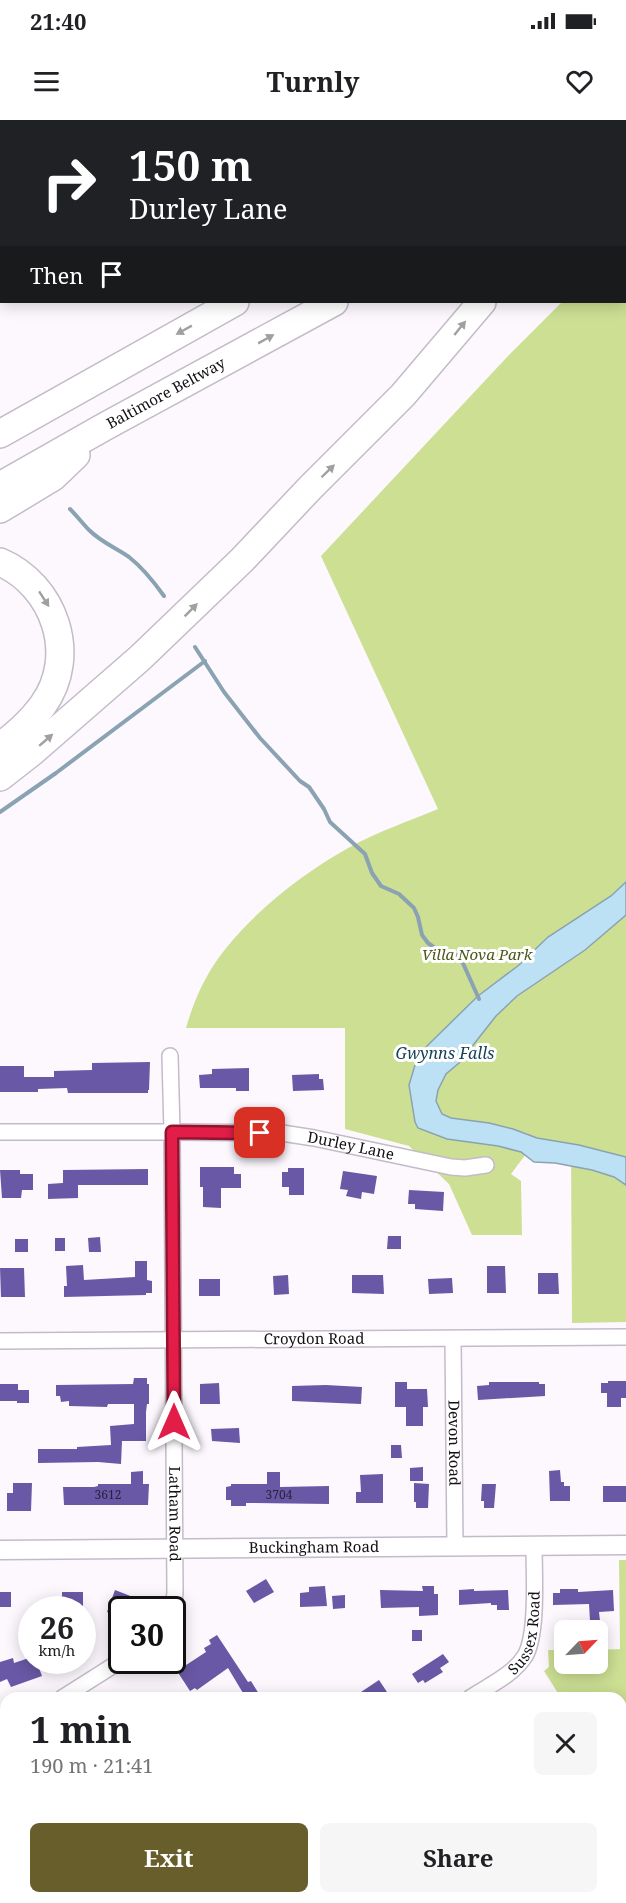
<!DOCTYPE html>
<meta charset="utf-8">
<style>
body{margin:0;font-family:"Noto Serif",serif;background:#f6f6f6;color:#202124;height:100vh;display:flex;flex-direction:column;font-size:22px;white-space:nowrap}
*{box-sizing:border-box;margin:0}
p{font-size:20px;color:#757577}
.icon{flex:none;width:33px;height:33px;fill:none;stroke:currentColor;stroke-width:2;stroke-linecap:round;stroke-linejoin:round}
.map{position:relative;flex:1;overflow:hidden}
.details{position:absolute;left:0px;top:1572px;width:627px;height:212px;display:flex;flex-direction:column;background:#fff;border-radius:18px 18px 0 0;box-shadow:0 3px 15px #0003}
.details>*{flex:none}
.banner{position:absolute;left:0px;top:0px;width:627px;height:183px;box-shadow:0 3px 15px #0003;background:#202124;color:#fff;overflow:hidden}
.needle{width:39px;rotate:65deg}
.tools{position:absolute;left:554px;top:1500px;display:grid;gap:12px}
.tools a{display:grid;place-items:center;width:54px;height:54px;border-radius:9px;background:#fff;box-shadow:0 3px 15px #0003;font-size:30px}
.speed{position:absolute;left:18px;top:1476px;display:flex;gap:12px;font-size:30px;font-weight:700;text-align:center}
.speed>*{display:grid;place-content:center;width:78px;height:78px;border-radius:50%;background:#fff;box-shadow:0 3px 15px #0003;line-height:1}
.speed small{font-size:15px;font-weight:400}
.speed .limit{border:3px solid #111;border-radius:9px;background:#fff;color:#111}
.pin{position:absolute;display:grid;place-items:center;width:51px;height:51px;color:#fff;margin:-26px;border-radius:12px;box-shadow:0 3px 9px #0006}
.me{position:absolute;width:66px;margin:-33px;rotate:0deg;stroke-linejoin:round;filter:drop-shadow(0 0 4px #0008)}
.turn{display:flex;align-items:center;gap:21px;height:126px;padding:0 30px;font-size:27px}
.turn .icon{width:78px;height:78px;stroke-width:2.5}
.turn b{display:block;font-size:42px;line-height:51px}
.then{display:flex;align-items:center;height:57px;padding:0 30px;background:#0003;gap:12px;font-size:22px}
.round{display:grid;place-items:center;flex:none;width:63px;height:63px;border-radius:9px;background:#f6f6f6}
.head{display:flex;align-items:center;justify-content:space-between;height:102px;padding:0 30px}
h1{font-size:36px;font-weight:700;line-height:45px}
.primary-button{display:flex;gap:12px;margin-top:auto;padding:12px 30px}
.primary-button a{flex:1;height:69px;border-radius:9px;background:#685e2b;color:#fff;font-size:24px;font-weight:700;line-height:69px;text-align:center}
.primary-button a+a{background:#f6f6f6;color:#202124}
.status{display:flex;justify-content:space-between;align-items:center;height:42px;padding:0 30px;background:#fff;direction:ltr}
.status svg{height:16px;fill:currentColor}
header{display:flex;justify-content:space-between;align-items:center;height:78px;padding:0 30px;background:#fff;font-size:27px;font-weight:700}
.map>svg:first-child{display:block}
</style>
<div class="status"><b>21:40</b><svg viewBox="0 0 49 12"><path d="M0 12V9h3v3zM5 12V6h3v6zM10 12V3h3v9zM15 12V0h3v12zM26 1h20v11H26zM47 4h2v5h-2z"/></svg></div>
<header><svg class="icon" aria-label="menu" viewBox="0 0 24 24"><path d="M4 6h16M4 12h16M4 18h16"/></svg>Turnly<svg class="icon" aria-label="heart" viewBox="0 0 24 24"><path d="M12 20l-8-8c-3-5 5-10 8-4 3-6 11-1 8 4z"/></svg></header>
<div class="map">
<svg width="626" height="1783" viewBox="0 0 626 1783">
<rect width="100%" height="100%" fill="#fcf8fe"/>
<g fill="#ccdf93">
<path d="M626 123V1202L572 1203 571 1024 526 1034 511 1054 521 1061 522 1115H472L449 1064 409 1026 345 1009V908H186C191 891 197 874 206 858 234 806 299 755 350 727 377 712 409 701 438 689L321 436 508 236 562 182H626Z"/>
<polygon points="619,1440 626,1440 626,1679 621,1671 621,1578 561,1578 544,1551 549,1547 548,1530 564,1530 564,1544 597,1544 597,1530 620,1529"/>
<polygon points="621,1717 626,1717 626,1783 458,1783 466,1778 621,1778"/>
<polygon points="0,1743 6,1752 6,1778 23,1778 26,1783 0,1783"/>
<polygon points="207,1778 317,1778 321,1783 199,1783"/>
</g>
<g fill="#bce1f5" stroke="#8aa2b2" stroke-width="1.5">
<polygon points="626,762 626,795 585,830 517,876 496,896 459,943 446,954 438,970 436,981 442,994 451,998 489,1003 513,1009 537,1018 579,1025 626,1037 626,1065 614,1057 592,1050 555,1043 534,1042 521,1032 498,1026 447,1019 418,1008 415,1002 409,965 415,945 427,926 478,876 519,845 548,817 611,776"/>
<polygon points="621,1683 626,1685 626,1717 621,1717"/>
<polygon points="418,1778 466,1778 458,1783 409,1783"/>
</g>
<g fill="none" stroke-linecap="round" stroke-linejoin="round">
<g stroke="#8aa2b2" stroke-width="4">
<path d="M70 389C77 396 83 404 89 410 101 422 116 428 129 437 143 448 154 462 164 476"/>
<polyline points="195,527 224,572 260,618 300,661 309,667 324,689 330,702 365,734 372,753 381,766 399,774 414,788 418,797 422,815 428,823 435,828 457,835 462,841 479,879"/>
<polyline points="0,692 56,653 205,541"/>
</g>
</g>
<g fill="#6958a5">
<polygon points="150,942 149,970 148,970 148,973 68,973 67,968 38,969 38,972 0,972 0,946 24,946 24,957 54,957 54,951 92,950 92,943"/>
<polygon points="249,948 249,971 236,971 236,968 200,968 199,955 212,954 212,949"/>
<polygon points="319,954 319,959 323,959 324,970 293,971 292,955"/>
<polygon points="200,1047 234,1047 234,1054 241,1054 241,1068 221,1068 221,1088 203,1087 203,1067 200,1067"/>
<polygon points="288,1048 304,1048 304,1075 289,1075 289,1067 282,1067 282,1052 288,1052"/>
<polygon points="148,1049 148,1065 78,1065 78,1078 48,1079 48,1064 63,1063 63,1050"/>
<polygon points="0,1050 20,1050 20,1054 33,1054 33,1070 22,1070 21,1078 2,1078"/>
<polygon points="343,1051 377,1056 374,1074 362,1072 361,1079 346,1076 348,1070 340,1069"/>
<polygon points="409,1070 444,1072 443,1091 415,1089 415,1084 408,1084"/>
<polygon points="388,1116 401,1116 401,1129 387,1129"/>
<polygon points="100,1117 101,1132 89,1132 88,1118"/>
<rect x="55" y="1118" width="10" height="13"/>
<rect x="15" y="1119" width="13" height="13"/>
<polygon points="135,1141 147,1141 147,1160 152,1161 152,1173 146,1173 146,1175 64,1177 64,1166 67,1166 66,1146 83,1145 84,1160 135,1157"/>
<polygon points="487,1146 505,1146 506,1173 487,1173"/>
<polygon points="0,1148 24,1148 25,1177 1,1177"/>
<polygon points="538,1153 558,1153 559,1174 538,1174"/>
<polygon points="288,1155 289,1174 274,1175 273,1156"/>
<polygon points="352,1155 383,1155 384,1174 352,1173"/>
<polygon points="452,1158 453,1173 429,1174 428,1159"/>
<rect x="199" y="1159" width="21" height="17"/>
<polygon points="134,1258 147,1258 147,1264 149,1264 149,1284 147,1284 146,1292 146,1321 122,1321 121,1344 98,1342 38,1343 38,1329 77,1329 77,1327 111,1325 110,1306 134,1304 134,1284 108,1284 107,1287 69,1286 69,1281 61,1282 60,1276 56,1276 56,1265 133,1264"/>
<polygon points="608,1261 626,1261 626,1278 621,1278 621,1287 607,1287 607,1273 601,1273 601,1263 608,1263"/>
<polygon points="395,1262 407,1262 407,1269 427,1269 428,1287 423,1287 423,1306 406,1306 406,1287 395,1287"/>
<polygon points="489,1262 539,1262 539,1264 545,1264 545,1276 478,1280 477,1266 489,1265"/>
<polygon points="219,1263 220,1284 200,1284 200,1264"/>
<polygon points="0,1264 18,1264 18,1270 29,1270 29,1283 17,1283 17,1281 0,1281"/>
<polygon points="326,1265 362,1267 361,1284 292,1281 292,1266"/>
<polygon points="239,1308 240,1323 212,1321 211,1309"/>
<polygon points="391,1325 401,1325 402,1338 391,1338"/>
<polygon points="423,1347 423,1361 410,1361 410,1348"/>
<polygon points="560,1350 561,1362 564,1362 564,1366 570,1366 570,1381 550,1381 549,1351"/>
<polygon points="143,1351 143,1364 149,1364 148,1385 64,1385 63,1367 94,1367 98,1366 98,1364 131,1364 131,1352"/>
<polygon points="267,1352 280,1352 280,1367 329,1366 329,1384 246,1383 246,1386 231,1386 231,1380 226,1380 226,1367 231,1366 231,1364 267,1364"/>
<polygon points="383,1354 383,1383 356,1383 356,1372 361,1372 360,1355"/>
<polygon points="13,1363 32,1363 31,1391 7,1391 7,1373 13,1373"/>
<polygon points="414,1363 429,1364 428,1388 416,1388 416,1382 414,1382"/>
<polygon points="482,1364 496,1364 494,1388 484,1388 484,1381 481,1381"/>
<rect x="603" y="1366" width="23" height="16"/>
<polygon points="266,1459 274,1472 254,1483 246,1471"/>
<polygon points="325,1466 327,1486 300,1487 300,1473 309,1472 309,1467"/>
<polygon points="422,1466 434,1466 434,1474 438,1474 438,1495 419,1496 419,1487 381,1488 380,1470 423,1471"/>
<polygon points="474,1469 474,1471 508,1470 509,1490 497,1490 497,1485 491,1485 491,1483 459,1485 459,1470"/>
<polygon points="560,1469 578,1469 578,1472 613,1470 614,1491 599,1492 600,1501 590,1501 589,1484 553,1485 553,1473 560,1473"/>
<polygon points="115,1470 133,1477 132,1480 155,1487 154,1490 122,1490 122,1497 107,1492"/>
<rect x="0" y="1472" width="11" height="15"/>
<polygon points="62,1472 83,1472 83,1487 77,1487 77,1490 62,1490"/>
<polygon points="345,1475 345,1488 333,1489 332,1476"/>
<rect x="412" y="1510" width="10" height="11"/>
<polygon points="217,1515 248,1562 251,1561 259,1574 252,1578 246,1578 228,1548 197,1570 195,1568 190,1571 177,1551 206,1532 204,1528 211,1524 209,1520"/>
<polygon points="443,1534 449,1542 440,1548 443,1552 425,1563 423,1560 418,1563 412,1554"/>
<polygon points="32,1537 32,1540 36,1540 42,1556 11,1567 7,1559 0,1562 0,1542 13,1538 14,1543"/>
<polygon points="379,1560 391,1578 352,1578"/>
</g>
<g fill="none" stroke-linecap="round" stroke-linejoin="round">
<defs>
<g id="service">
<polyline points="20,2 20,0"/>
<polyline points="0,60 2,60"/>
</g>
<g id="minor">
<path id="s1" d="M170 936 172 1012 175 1473 172 1491"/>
<path id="s2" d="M0 1012H172L282 1013 314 1018 451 1047 465 1048 486 1045"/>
<path id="s3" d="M453 1219 455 1427"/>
<path id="s4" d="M0 1221 626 1217"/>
<polyline points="62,1578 122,1540"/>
<path id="s5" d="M470 1578C488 1566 513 1555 525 1536 538 1514 534 1453 534 1426"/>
<polyline points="0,1617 6,1613"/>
<polyline points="166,1783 174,1778"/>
</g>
<g id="tertiary">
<path id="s6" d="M0 1430 626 1425"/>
</g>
<g id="motorway">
<polyline points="556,2 559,0"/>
<polyline points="0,116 2,117"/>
<polyline points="0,314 235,182"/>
<path id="s7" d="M0 366 104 307 334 182"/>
<polyline points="0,389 53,357 76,335"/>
<path d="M0 442C54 465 79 535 43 585 31 602 15 615 0 627"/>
<polyline points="0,657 32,632 140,538 242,440 310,368 403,275 482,182"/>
</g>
</defs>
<use href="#service" stroke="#c4bbc8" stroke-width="10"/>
<use href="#minor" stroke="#c4bbc8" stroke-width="18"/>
<use href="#tertiary" stroke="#c4bbc8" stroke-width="21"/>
<use href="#motorway" stroke="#c4bbc8" stroke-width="30"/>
<use href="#service" stroke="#fff" stroke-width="8"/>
<use href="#minor" stroke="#fff" stroke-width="15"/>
<use href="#tertiary" stroke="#fff" stroke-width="18"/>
<use href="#motorway" stroke="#fff" stroke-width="27"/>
</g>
<defs><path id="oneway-solid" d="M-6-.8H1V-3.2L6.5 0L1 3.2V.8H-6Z" transform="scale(1.5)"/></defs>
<g fill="#a19fa1">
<use href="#oneway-solid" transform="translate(460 208) rotate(-51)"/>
<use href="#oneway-solid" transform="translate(184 210) rotate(151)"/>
<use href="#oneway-solid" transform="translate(266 219) rotate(-29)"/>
<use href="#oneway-solid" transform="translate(328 351) rotate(-44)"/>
<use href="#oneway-solid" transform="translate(44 479) rotate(57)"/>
<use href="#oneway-solid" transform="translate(191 490) rotate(-45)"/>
<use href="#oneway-solid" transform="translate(46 620) rotate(-41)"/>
</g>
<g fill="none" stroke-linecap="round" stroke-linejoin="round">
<defs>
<polyline id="route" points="174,1302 172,1012 260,1013"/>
</defs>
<use href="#route" stroke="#92132f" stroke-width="15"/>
<use href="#route" stroke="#e11d48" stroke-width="10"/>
</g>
<g text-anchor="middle" stroke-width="6" stroke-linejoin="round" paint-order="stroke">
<g font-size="12" fill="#292239">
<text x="108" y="1379">3612</text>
<text x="279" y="1379">3704</text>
</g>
<g font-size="15" fill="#141015" stroke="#fff">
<text dy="5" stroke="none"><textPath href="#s7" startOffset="190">Baltimore Beltway</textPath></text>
<text dy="5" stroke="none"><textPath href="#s2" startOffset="352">Durley Lane</textPath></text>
<text dy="5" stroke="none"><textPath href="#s4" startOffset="314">Croydon Road</textPath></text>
<text dy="5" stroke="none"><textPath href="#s3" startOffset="104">Devon Road</textPath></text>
<text dy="5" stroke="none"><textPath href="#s1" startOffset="458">Latham Road</textPath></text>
<text dy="5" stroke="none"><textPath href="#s6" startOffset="314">Buckingham Road</textPath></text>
<text dy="5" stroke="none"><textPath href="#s5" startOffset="92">Sussex Road</textPath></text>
</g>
<g font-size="15" font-style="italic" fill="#4a5716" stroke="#fff">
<text x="477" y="840">Villa Nova Park</text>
</g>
<g font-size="16" font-style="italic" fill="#154256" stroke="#fff">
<text x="445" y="939">Gwynns Falls</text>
</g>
</g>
</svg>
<div class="tools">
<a><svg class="needle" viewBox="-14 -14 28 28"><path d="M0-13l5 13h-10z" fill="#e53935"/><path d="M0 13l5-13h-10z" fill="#757577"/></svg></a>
</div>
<div class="speed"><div>26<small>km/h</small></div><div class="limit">30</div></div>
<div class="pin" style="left:260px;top:1013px;background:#d93025"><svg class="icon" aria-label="arrive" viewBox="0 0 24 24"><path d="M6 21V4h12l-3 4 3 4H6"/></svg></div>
<svg class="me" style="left:174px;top:1302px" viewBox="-20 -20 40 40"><path d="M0-17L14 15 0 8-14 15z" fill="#e11d48" stroke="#fff" stroke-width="4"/></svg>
<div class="banner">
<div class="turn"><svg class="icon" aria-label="right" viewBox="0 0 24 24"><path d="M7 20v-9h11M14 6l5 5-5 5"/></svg><div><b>150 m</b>Durley Lane</div></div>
<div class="then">Then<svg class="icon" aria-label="arrive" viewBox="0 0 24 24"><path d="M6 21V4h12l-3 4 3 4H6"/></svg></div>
</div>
<section class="details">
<div class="head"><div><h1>1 min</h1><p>190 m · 21:41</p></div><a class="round"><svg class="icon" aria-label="close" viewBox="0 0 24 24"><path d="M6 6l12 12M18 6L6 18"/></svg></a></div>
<div class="primary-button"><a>Exit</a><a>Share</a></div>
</section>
</div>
